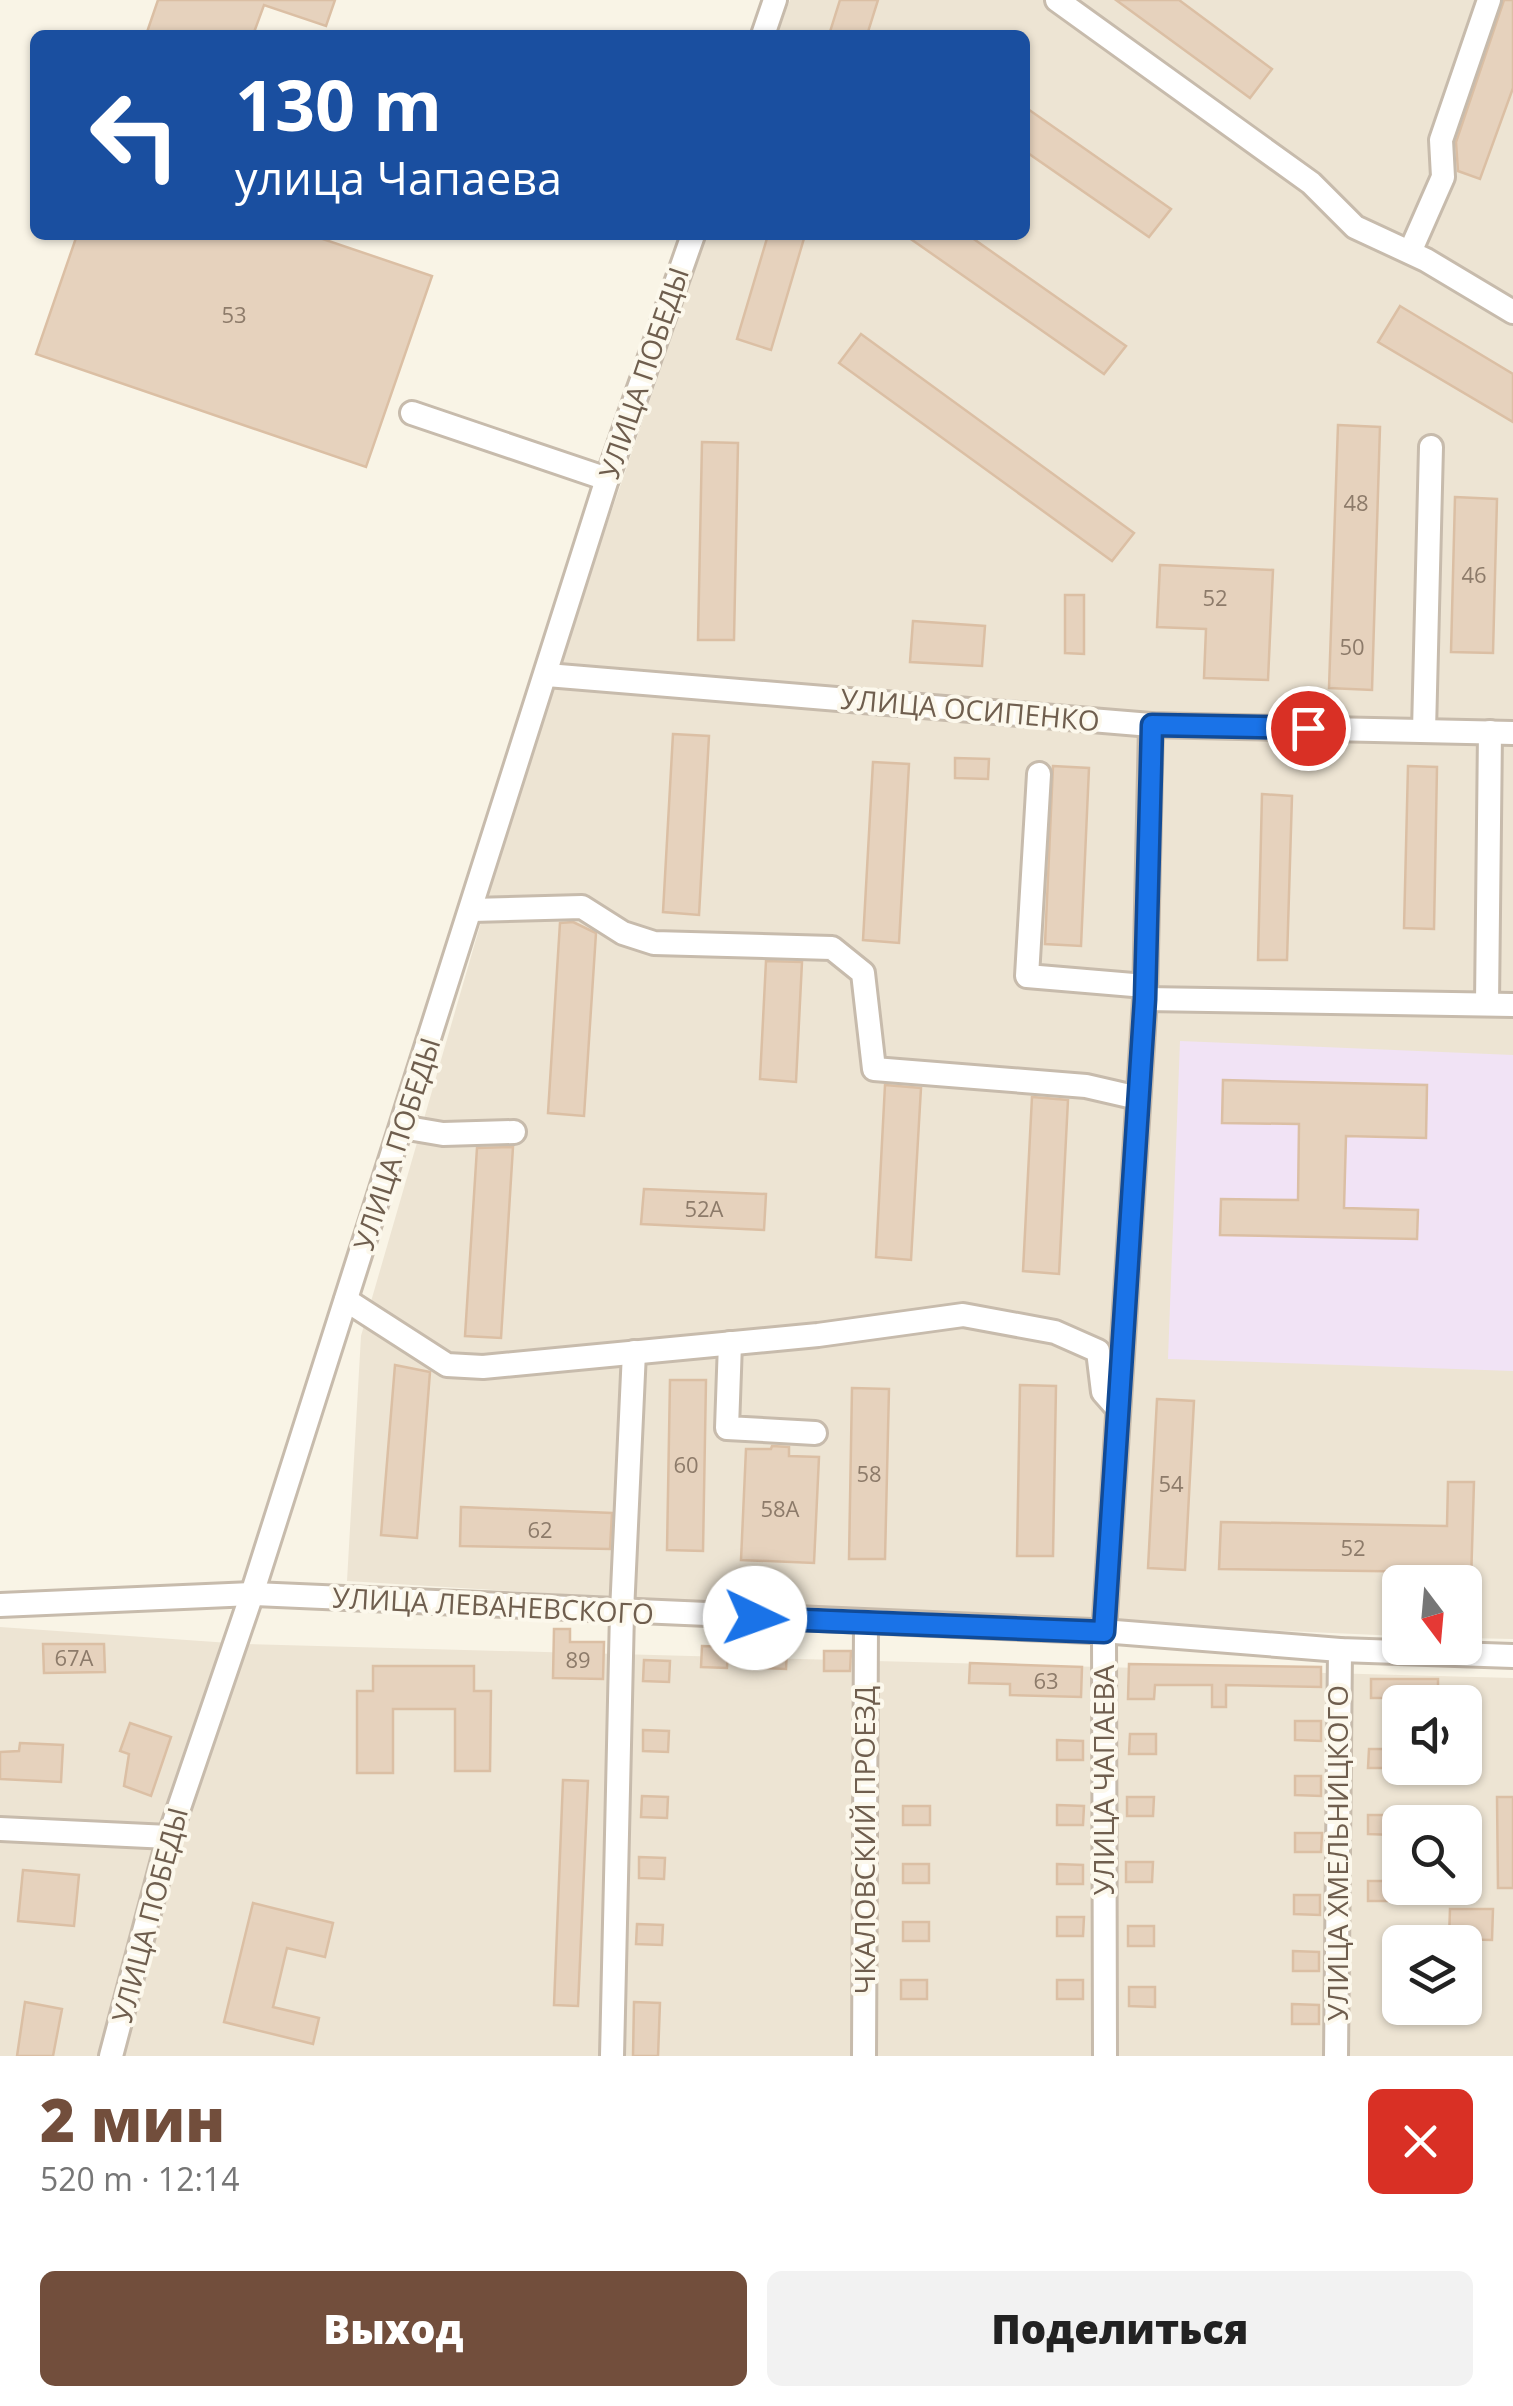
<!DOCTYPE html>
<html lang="ru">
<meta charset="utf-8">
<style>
body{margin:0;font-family:"Open Sans",sans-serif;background:#f2f2f2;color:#222;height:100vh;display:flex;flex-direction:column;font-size:38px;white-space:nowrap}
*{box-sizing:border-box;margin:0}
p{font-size:32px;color:#767676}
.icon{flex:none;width:55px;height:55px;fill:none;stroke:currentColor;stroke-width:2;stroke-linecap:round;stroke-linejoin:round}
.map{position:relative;height:2056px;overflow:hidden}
.side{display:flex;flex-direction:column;background:#fff;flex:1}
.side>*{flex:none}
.top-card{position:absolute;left:30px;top:30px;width:1000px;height:210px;border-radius:15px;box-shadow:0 2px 8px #0004;background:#1a4fa0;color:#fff;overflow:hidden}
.needle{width:65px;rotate:164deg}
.fabs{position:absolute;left:1382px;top:1565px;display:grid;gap:20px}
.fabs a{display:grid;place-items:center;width:100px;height:100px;border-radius:15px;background:#fff;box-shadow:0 2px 8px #0004;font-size:50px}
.pin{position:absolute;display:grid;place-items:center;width:85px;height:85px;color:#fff;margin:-42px;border:5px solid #fff;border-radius:50%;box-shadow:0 2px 10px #0007}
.me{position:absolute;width:110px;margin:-55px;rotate:93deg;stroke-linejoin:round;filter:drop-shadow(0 0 8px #0008)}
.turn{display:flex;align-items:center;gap:35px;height:210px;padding:0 40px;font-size:45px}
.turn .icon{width:130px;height:130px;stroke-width:2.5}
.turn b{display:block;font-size:70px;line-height:85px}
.round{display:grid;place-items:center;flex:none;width:105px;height:105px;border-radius:15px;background:#f2f2f2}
.summary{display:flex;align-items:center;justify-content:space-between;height:170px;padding:0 40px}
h1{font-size:60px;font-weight:800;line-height:75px;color:#724e3c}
.action{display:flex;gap:20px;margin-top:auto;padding:20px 40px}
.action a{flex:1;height:115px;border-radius:15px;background:#724e3c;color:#fff;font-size:40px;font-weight:800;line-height:115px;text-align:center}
.action a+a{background:#f2f2f2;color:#222}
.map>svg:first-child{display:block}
</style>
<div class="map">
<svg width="1513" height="2056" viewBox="0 0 1513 2056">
<rect width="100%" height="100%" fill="#f9f4e6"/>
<g fill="#ede4d3" fill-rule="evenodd">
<polygon points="790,0 1513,0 1513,1639 1465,1638 1465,1582 1400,1582 1400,1636 838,1611 347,1581 361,1336 541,715 707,235 1025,235 1025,35 777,35"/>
<path d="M0 1627 244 1644 1513 1678V2056H0ZM1400 1702H1465V1768H1400ZM1400 1822H1465V1888H1400ZM1400 1942H1465V2008H1400Z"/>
</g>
<polygon fill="#f1e3f5" points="1180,1041 1513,1055 1513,1371 1168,1359"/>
<g fill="#e6d2bd" stroke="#dbbfa4" stroke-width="2.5">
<polygon points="158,0 335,0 326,26 264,5 253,35 146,35"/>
<polygon points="840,0 878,0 867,35 829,35"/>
<polygon points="1116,0 1179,0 1272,69 1250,98"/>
<polygon points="1504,0 1513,0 1513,88 1480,179 1458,171 1456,142"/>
<polygon points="1025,107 1171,209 1149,237 1025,151"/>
<polygon points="77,235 311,235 432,276 366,467 36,354"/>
<polygon points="768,235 805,235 771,350 737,339"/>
<polygon points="905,235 968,235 1126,346 1104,374"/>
<polygon points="1400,306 1513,374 1513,422 1378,342"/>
<polygon points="861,334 1134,533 1112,561 839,363"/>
<polygon points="1338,425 1380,427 1372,690 1329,688"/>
<polygon points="702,442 738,443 734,640 698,640"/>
<polygon points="1455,497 1497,499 1493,653 1451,652"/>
<polygon points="1160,565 1273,570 1268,680 1204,678 1206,629 1157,627"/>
<polygon points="1065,595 1084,595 1084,654 1065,653"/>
<polygon points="913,621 985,626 982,666 910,662"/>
<polygon points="673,734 709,736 699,915 663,912"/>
<polygon points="955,758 989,759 988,779 955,778"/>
<polygon points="873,762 909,764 899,943 863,940"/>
<polygon points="1053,766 1089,768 1081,946 1045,944"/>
<polygon points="1408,766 1437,767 1434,929 1404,928"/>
<polygon points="1262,794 1292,796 1287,960 1258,960"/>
<polygon points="573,922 596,933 584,1116 548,1113 560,923"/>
<polygon points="766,961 802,962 796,1082 760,1079"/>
<polygon points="1223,1080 1427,1085 1426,1138 1346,1136 1344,1208 1418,1210 1417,1239 1220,1235 1221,1199 1298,1200 1299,1124 1222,1123"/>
<polygon points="885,1085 921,1088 911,1260 876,1257"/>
<polygon points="1032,1097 1068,1100 1059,1274 1023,1271"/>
<polygon points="513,1147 501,1338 465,1336 477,1148"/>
<polygon points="644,1189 766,1194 764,1230 641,1224"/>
<polygon points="395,1365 430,1372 417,1538 381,1535"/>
<polygon points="670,1380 706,1380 703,1551 667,1550"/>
<polygon points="1020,1385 1056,1386 1053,1556 1017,1556"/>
<polygon points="852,1388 889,1389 885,1559 849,1559"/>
<polygon points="1157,1399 1194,1401 1185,1570 1148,1568"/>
<polygon points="772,1446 789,1447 789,1456 819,1457 814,1563 741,1560 746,1449 771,1449"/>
<polygon points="1448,1482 1474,1482 1471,1582 1445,1582 1445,1572 1219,1569 1221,1522 1447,1526"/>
<polygon points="461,1507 612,1513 610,1549 460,1546"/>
<polygon points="554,1629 570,1629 570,1642 604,1642 603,1679 553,1678"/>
<polygon points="43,1644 104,1644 105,1672 44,1673"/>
<polygon points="702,1646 728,1647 727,1668 701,1667"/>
<polygon points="760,1647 787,1648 786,1669 760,1668"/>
<polygon points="824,1651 851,1651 850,1671 824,1671"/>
<polygon points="644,1660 670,1661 669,1682 643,1681"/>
<polygon points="970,1663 1082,1667 1081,1697 1010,1695 1010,1684 969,1683"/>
<polygon points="1129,1664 1321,1667 1321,1687 1226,1685 1226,1707 1212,1707 1212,1685 1155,1685 1154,1699 1128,1699"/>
<polygon points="373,1666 474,1666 474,1691 491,1691 490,1771 455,1771 455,1709 393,1709 393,1773 357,1773 357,1691 373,1691"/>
<rect x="1371" y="1679" width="67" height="19"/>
<polygon points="1295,1721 1321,1721 1321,1741 1295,1740"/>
<polygon points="130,1723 171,1737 151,1796 124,1786 129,1754 120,1751"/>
<polygon points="643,1730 669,1731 668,1752 643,1751"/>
<polygon points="1130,1734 1156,1734 1156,1754 1129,1754"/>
<polygon points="1057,1740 1083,1741 1083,1760 1057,1760"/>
<polygon points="20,1743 63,1745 61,1782 0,1779 0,1752 19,1751"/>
<polygon points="1369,1749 1395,1749 1395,1768 1368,1768"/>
<polygon points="1295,1776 1321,1776 1321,1796 1295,1795"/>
<polygon points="563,1780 588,1781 578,2006 554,2005"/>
<polygon points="642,1796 668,1797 667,1818 641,1817"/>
<polygon points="1127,1797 1154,1797 1153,1816 1127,1816"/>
<polygon points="1497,1797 1513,1797 1513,1888 1498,1888"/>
<polygon points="1057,1805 1084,1806 1083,1825 1057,1825"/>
<rect x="903" y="1806" width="27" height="19"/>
<polygon points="1368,1815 1394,1815 1394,1835 1368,1834"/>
<polygon points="1295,1833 1322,1833 1321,1852 1295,1852"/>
<polygon points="639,1857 665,1858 664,1879 639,1878"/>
<polygon points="1126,1862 1153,1862 1152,1882 1126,1882"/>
<rect x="903" y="1864" width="26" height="19"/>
<polygon points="1057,1864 1083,1865 1083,1884 1057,1884"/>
<polygon points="23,1870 79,1875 74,1926 18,1921"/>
<rect x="1368" y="1881" width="26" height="20"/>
<polygon points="1294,1895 1320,1895 1320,1915 1294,1914"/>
<polygon points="253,1903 333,1923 325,1957 287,1948 273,2007 319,2018 313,2044 224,2022"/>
<polygon points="1450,1909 1493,1909 1492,1940 1449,1939"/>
<polygon points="1057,1917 1084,1917 1083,1936 1057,1936"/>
<rect x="903" y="1922" width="26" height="19"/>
<polygon points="637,1924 663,1925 662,1945 636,1944"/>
<rect x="1128" y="1926" width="26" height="20"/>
<polygon points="1293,1951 1319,1952 1319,1971 1293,1971"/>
<rect x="901" y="1980" width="26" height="19"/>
<rect x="1057" y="1980" width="26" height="19"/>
<polygon points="1129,1987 1155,1987 1155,2007 1129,2006"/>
<polygon points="25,2002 62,2009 53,2056 17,2056"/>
<polygon points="634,2002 660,2003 658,2056 633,2056"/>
<polygon points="1292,2004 1319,2005 1319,2024 1292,2024"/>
</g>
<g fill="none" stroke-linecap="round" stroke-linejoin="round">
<defs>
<g id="minor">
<polyline points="1057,0 1311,183 1355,227 1426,260 1513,312"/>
<polyline points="763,35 775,0"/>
<polyline points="1410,252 1443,177 1441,140 1489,0"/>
<polyline points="412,413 607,479"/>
<polyline points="547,675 1151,725 1513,733"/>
<polyline points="1424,731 1431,447"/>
<polyline points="1039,774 1027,976 1145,986"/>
<polyline points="472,910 582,907 623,933 654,943 832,948 863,973 874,1069 1086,1086 1138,1098"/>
<polyline points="1145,999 1513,1005"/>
<polyline points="1487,1003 1490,732"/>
<polyline points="402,1127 443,1134 514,1132"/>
<polyline points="346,1300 447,1365 483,1367 818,1335 963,1315 1055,1332 1098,1351 1103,1392 1118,1409"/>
<polyline points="730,1343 727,1428 815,1433"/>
<polyline points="0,1605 252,1594 1115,1632 1340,1650 1513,1656"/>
<polyline points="0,1829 169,1837"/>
<polyline points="111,2056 169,1837 252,1594 607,479 693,235"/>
<polyline points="612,2056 622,1612 634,1352"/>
<polyline points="864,2056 866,1624"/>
<polyline points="1105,2056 1104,1632 1145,999 1151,725"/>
<polyline points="1336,2056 1340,1650"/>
</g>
</defs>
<use href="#minor" stroke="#c7bbac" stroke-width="28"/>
<use href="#minor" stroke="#fff" stroke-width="22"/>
</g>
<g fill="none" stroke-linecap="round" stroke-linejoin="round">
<defs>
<polyline id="route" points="755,1618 1104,1632 1145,999 1152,725 1308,728"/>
</defs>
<use href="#route" stroke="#114b97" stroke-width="25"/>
<use href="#route" stroke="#1a73e8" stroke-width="18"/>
</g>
<g text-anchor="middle" stroke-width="8" stroke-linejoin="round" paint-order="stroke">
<g font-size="22" fill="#8d7b6a">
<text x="234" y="323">53</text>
<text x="1356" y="511">48</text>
<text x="1474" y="583">46</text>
<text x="1215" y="606">52</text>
<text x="1352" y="655">50</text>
<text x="704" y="1217">52А</text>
<text x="686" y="1473">60</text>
<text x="869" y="1482">58</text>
<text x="1171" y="1492">54</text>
<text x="780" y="1517">58А</text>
<text x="540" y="1538">62</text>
<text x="1353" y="1556">52</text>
<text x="74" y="1666">67А</text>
<text x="578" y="1668">89</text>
<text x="1046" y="1689">63</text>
</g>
<g font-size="28" fill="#6f5e4e" stroke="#fcf8ec">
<text transform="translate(644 373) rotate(-71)" y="10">УЛИЦА ПОБЕДЫ</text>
<text transform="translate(970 710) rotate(5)" y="10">УЛИЦА ОСИПЕНКО</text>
<text transform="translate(397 1144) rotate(-72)" y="10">УЛИЦА ПОБЕДЫ</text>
<text transform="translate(493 1606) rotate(3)" y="10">УЛИЦА ЛЕВАНЕВСКОГО</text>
<text transform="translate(1104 1780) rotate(-90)" y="10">УЛИЦА ЧАПАЕВА</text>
<text transform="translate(865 1840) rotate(-90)" y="10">ЧКАЛОВСКИЙ ПРОЕЗД</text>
<text transform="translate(1338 1853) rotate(-90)" y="10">УЛИЦА ХМЕЛЬНИЦКОГО</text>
<text transform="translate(150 1915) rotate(-75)" y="10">УЛИЦА ПОБЕДЫ</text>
</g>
</g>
</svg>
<div class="fabs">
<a><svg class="needle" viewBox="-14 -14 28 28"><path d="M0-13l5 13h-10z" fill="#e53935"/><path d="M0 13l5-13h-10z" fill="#767676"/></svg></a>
<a><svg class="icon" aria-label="sound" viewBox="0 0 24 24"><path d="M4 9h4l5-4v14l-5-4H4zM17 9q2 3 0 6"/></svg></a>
<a><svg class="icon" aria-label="search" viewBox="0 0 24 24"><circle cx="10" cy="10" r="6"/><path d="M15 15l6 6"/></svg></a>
<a><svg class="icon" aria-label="layers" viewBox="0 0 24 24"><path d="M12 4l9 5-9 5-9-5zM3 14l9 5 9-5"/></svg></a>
</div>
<div class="pin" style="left:1308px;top:728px;background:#d93025"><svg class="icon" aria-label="arrive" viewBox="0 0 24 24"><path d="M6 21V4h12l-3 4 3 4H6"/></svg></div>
<svg class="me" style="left:755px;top:1618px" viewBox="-20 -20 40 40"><circle r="19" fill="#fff"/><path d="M0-13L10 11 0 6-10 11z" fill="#1a73e8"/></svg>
<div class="top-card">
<div class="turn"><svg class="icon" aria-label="left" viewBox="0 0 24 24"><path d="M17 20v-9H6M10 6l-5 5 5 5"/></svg><div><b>130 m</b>улица Чапаева</div></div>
</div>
</div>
<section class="side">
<div class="summary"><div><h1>2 мин</h1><p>520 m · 12:14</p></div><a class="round" style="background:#d93025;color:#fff"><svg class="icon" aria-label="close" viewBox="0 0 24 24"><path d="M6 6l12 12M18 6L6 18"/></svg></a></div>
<div class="action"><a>Выход</a><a>Поделиться</a></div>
</section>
